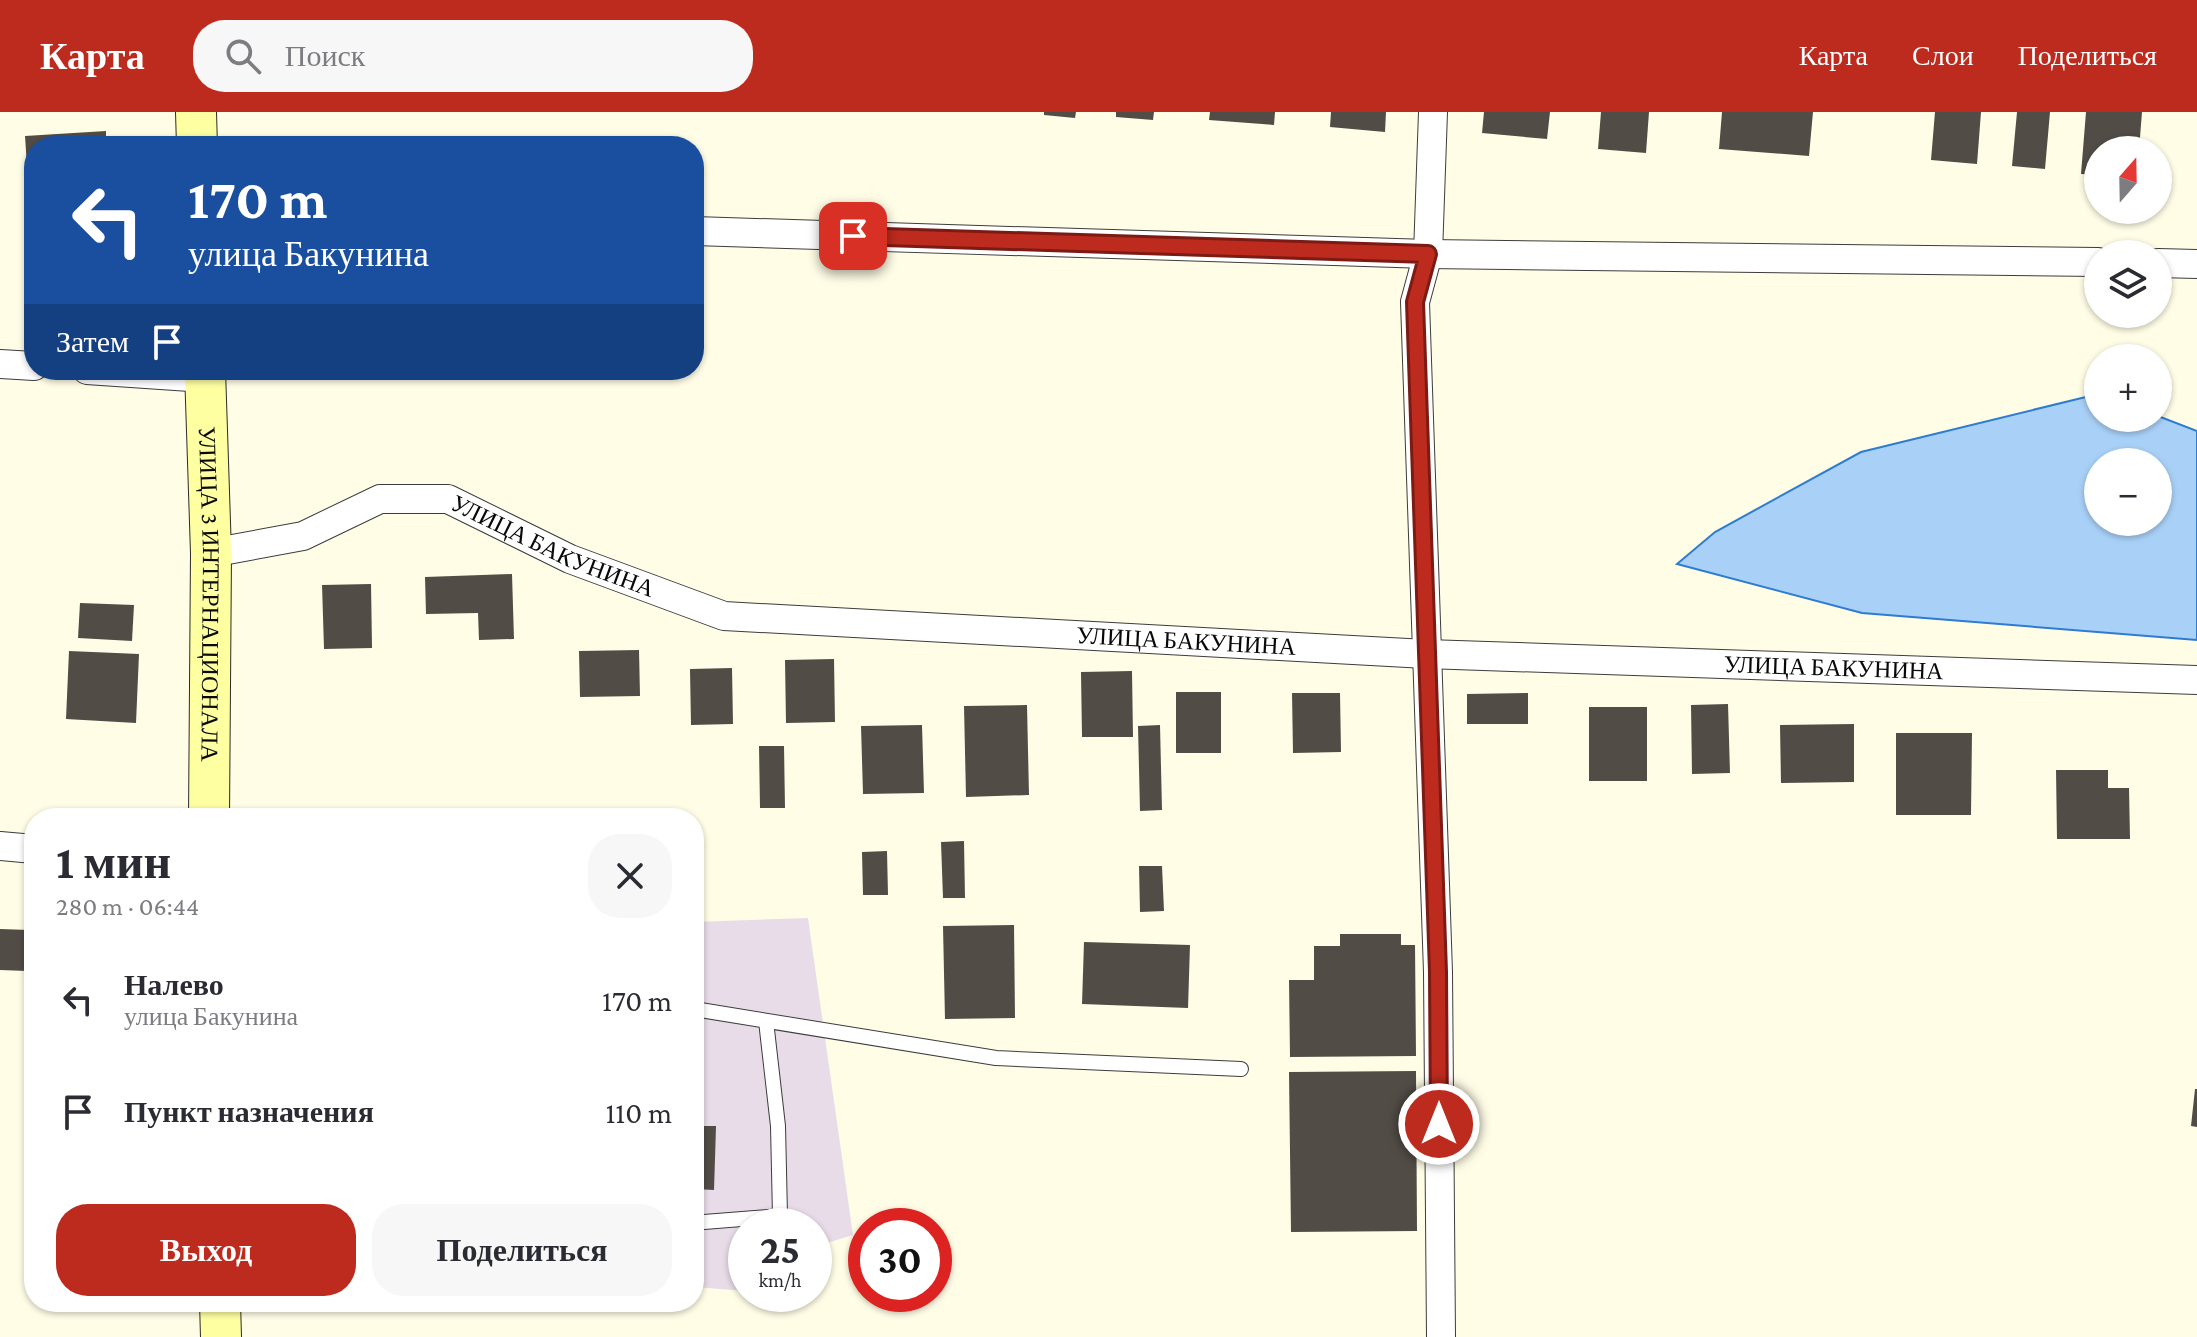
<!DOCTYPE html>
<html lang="ru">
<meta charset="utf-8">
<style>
body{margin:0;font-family:"Crimson Pro",serif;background:#f7f7f7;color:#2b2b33;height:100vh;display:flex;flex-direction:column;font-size:30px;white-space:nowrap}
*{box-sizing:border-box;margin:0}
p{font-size:26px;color:#7c7c81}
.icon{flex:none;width:44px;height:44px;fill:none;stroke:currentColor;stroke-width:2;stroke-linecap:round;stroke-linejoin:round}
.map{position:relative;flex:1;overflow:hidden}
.details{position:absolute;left:24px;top:696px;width:680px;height:504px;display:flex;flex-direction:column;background:#fff;border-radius:32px;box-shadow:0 2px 6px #0004}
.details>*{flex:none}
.guide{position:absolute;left:24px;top:24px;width:680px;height:244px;border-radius:32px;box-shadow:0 2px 6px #0004;background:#1a4fa0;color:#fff;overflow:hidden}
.needle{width:52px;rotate:20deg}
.controls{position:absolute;left:2084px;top:24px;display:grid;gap:16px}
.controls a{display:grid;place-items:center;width:88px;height:88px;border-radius:50%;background:#fff;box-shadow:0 2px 6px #0004;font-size:40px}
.speed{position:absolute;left:728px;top:1096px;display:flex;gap:16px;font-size:40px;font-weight:700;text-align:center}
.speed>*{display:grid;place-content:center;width:104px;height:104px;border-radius:50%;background:#fff;box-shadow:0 2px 6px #0004;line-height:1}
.speed small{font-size:20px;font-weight:400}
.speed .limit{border:12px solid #d22;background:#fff;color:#111}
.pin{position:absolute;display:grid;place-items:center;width:68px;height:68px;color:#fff;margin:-34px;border-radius:16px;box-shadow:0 4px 12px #0006}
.me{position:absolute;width:88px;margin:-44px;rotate:0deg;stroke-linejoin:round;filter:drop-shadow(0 0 6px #0008)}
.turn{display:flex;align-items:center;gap:28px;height:168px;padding:0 32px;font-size:36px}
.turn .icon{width:104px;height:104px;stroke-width:2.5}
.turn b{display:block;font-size:56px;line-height:68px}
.then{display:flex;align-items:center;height:76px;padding:0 32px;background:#0003;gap:16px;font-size:30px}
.round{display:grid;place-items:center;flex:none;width:84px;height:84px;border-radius:32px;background:#f7f7f7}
.headline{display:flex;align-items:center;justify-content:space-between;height:136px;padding:0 32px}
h1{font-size:48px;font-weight:700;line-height:60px}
.button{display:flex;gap:16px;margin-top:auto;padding:16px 32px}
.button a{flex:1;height:92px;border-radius:32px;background:#bd2a1e;color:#fff;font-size:32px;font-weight:700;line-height:92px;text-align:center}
.button a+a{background:#f7f7f7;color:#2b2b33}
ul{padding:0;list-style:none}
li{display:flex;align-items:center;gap:24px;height:112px;padding:0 32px}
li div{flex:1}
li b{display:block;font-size:30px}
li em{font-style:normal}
header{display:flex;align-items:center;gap:48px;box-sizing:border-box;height:112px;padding:0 40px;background:#bd2a1e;color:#fff}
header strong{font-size:38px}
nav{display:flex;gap:44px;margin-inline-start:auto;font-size:28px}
.search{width:560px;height:72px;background:#f7f7f7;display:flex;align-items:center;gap:20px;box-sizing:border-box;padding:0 28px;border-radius:32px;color:#7c7c81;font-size:30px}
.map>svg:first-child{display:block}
</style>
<header>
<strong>Карта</strong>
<div class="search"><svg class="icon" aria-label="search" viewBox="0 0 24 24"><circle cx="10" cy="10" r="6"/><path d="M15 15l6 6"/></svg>Поиск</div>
<nav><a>Карта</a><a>Слои</a><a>Поделиться</a></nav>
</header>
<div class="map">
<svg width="2197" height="1225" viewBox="0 0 2197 1225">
<rect width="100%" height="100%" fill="#fffde6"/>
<polygon fill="#e9dce9" points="808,806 853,1123 814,1135 814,1114 746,1114 746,1179 694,1175 694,810"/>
<path fill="#a9d1f8" stroke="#2d7cd1" stroke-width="2" fill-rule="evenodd" d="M2098 282V306H2158V304L2197 319V528L1862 501 1677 452 1715 420 1861 340ZM2098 350H2158V410H2098Z"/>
<g fill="#524c46">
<polygon points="1044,0 1076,0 1075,6 1044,3"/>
<polygon points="1116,0 1154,0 1153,8 1116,5"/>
<polygon points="1210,0 1275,0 1274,13 1209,8"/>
<polygon points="1331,0 1386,0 1385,20 1330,15"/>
<polygon points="1484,0 1550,0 1547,27 1482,21"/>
<polygon points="1601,0 1649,0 1646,41 1598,37"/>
<polygon points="1722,0 1813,0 1809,44 1719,37"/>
<polygon points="1935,0 1981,0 1977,52 1931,48"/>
<polygon points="2017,0 2050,0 2045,57 2012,54"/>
<polygon points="2086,0 2142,0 2139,38 2098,38 2098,63 2081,62"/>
<polygon points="106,19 106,34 34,34 34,84 29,84 25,24"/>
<polygon points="512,462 514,527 479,528 478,501 426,502 425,465"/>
<polygon points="371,472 372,536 324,537 322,473"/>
<polygon points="80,491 134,493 132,529 78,526"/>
<polygon points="639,538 640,584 580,585 579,539"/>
<polygon points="69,539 139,542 136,611 66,607"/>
<polygon points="834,547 835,610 786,611 785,548"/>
<polygon points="732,556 733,612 691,613 690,557"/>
<polygon points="1132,559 1133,625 1082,625 1081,560"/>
<rect x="1176" y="580" width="45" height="61"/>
<polygon points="1292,581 1340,581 1341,640 1293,641"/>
<polygon points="1528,581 1528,612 1467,612 1467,582"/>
<polygon points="1728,592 1730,661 1692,662 1691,593"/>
<polygon points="1027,593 1029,683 966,685 964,594"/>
<rect x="1589" y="595" width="58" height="74"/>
<polygon points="1854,612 1854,670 1781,671 1780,613"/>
<polygon points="922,613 924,681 863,682 861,614"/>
<polygon points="1160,613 1162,698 1140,699 1138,614"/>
<polygon points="1896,621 1972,621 1971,703 1896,703"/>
<polygon points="759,634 784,634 785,696 760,696"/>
<polygon points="2056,658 2108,658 2108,676 2129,676 2130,727 2057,727"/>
<polygon points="964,729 965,786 943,786 941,730"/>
<polygon points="887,739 888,783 863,783 862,740"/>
<polygon points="1139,754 1162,754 1164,799 1140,800"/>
<polygon points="1014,813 1015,906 945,907 943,814"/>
<polygon points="0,817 29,818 27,859 0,858"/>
<polygon points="1340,822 1401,822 1401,833 1415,833 1416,944 1290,945 1289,868 1314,868 1314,834 1340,834"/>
<polygon points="1084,830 1190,833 1188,896 1082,892"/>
<polygon points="1416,959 1417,1119 1291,1120 1289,960"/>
<polygon points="2195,977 2197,977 2197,1015 2191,1014"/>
<polygon points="694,1014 716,1014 714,1078 694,1077"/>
</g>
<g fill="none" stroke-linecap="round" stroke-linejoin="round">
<defs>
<g id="lane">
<polyline points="694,897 996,946 1241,957"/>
<polyline points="704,1110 780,1104 778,1014 766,909"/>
</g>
<g id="street">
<polyline points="1433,0 1428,142 1415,190 1438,860 1441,1225"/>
<polyline points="694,119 1428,142 2098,150"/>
<polyline points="2158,151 2197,152"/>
<polyline points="0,252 34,254"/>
<polyline points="87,258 205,266"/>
<path id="s1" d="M211 441 303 424 380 387H448L570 447 724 504 1426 542 2197 568"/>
<polyline points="0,734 34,737"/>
</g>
<g id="secondary">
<polyline points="196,0 197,34"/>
<path id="s2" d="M205 258 211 441 209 706"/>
<polyline points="220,1190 221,1225"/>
</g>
</defs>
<use href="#lane" stroke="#3c3c3c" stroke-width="16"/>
<use href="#street" stroke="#3c3c3c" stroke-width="30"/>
<use href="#secondary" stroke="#2b2b2b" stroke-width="42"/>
<use href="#lane" stroke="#fff" stroke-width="14"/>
<use href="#street" stroke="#fff" stroke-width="28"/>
<use href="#secondary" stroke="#feffa1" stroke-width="40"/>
</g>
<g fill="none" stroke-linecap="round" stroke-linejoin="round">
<defs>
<polyline id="route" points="853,124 1428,142 1415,190 1438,860 1439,1012"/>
</defs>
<use href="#route" stroke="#7b1b14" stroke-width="20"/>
<use href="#route" stroke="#bd2a1e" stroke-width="14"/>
</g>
<g text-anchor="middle" stroke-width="8" stroke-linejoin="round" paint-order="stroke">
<g font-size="24" fill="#090909" stroke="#fff">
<text dy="8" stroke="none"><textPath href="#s1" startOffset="362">УЛИЦА БАКУНИНА</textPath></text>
<text dy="8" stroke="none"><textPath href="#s2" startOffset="224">УЛИЦА 3 ИНТЕРНАЦИОНАЛА</textPath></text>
<text dy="8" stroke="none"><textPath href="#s1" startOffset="1010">УЛИЦА БАКУНИНА</textPath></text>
<text dy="8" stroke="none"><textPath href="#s1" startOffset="1658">УЛИЦА БАКУНИНА</textPath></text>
</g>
</g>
</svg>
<div class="controls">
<a><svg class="needle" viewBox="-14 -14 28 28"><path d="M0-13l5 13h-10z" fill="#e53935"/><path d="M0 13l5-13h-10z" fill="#7c7c81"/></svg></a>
<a><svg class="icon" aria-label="layers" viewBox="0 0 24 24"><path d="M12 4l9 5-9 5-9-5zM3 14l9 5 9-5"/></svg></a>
<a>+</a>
<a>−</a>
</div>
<div class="speed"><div>25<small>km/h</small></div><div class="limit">30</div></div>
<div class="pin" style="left:853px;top:124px;background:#d93025"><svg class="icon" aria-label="arrive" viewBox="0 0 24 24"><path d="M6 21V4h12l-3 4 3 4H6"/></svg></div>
<svg class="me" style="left:1439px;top:1012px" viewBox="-20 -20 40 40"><circle r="17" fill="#bd2a1e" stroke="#fff" stroke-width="3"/><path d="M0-11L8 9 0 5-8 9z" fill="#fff"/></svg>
<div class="guide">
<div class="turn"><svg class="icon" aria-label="left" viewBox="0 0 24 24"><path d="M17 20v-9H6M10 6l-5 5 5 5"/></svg><div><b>170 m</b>улица Бакунина</div></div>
<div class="then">Затем<svg class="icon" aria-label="arrive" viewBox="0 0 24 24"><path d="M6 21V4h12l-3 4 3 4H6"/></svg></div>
</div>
<section class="details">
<div class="headline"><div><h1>1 мин</h1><p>280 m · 06:44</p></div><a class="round"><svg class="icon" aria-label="close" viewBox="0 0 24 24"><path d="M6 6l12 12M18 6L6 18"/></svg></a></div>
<ul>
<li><svg class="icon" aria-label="left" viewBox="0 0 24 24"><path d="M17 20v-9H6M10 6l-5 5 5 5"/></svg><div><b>Налево</b><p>улица Бакунина</p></div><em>170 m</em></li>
<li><svg class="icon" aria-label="arrive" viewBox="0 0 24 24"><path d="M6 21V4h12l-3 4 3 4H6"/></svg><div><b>Пункт назначения</b></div><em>110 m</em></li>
</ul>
<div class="button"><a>Выход</a><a>Поделиться</a></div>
</section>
</div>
